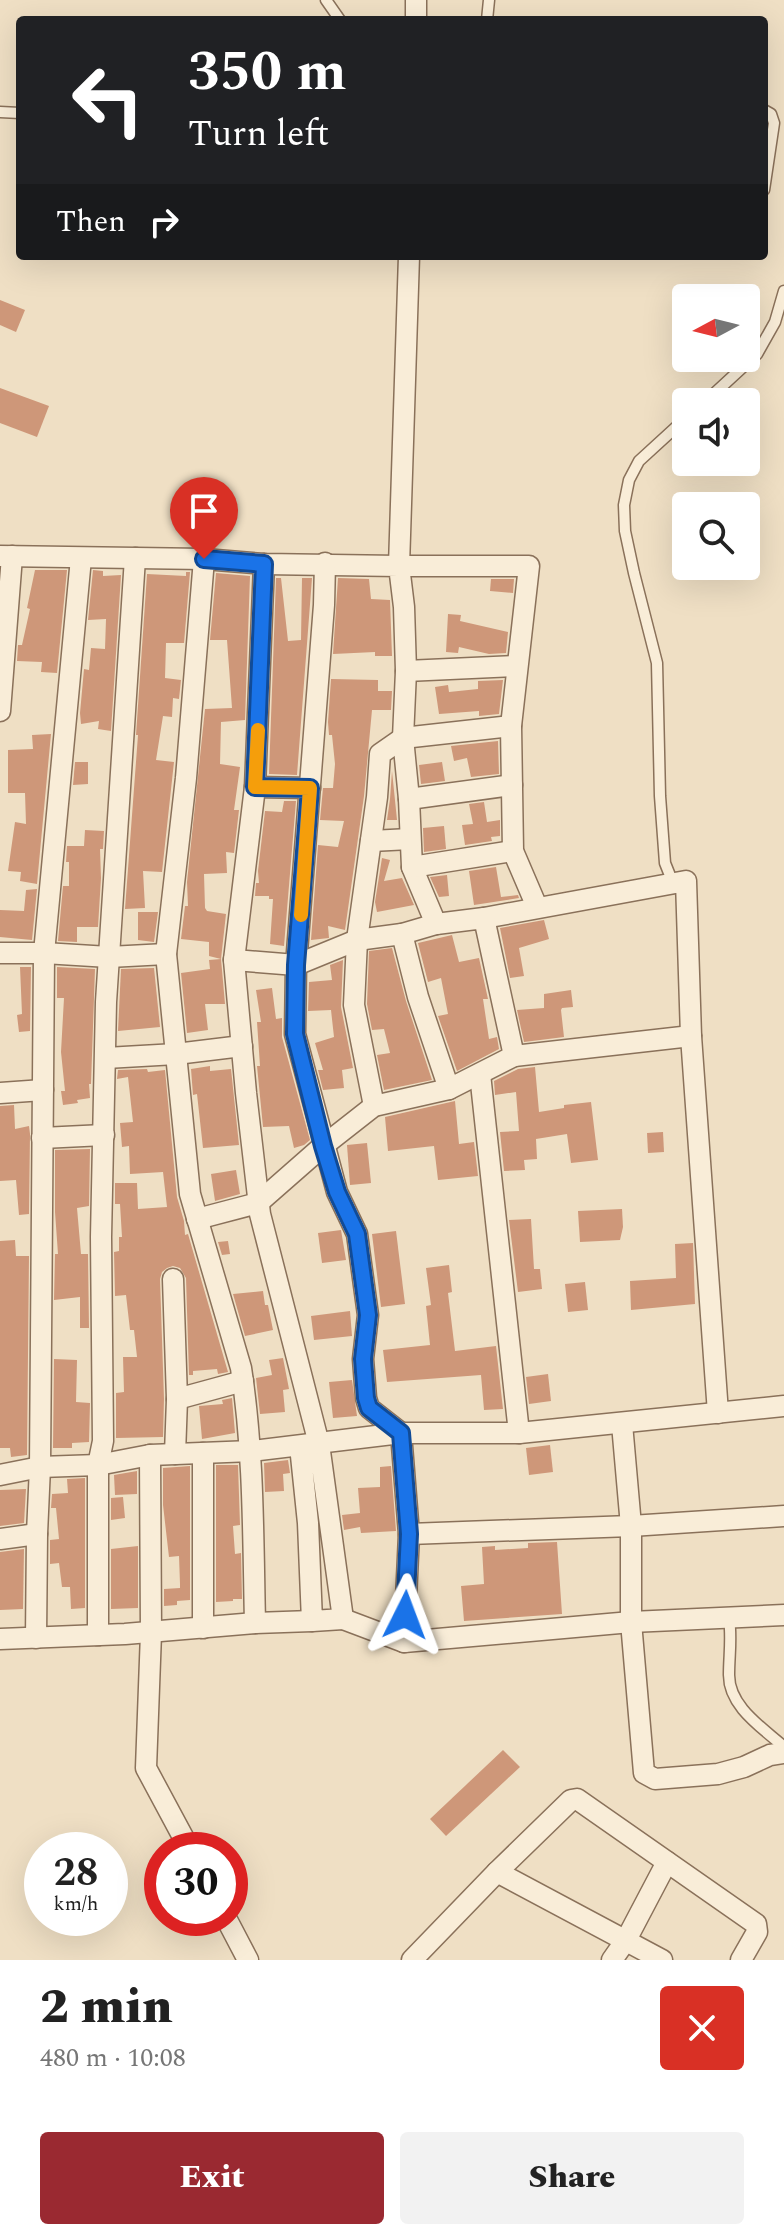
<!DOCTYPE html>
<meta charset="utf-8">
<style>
body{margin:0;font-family:Spectral,serif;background:#f2f2f2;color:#222;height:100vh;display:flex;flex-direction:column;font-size:30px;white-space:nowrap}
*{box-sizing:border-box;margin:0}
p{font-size:26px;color:#767676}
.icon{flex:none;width:44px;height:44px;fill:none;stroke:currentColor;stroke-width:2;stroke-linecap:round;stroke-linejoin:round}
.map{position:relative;height:1960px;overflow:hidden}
.drawer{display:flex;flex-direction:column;background:#fff;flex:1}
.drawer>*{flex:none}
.top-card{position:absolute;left:16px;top:16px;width:752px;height:244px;border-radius:8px;box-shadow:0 8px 32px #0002;background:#202124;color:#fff;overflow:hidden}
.needle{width:52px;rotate:263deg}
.controls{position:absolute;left:672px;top:284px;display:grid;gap:16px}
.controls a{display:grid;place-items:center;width:88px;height:88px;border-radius:8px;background:#fff;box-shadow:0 8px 32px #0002;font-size:40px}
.speed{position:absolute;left:24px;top:1832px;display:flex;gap:16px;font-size:40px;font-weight:700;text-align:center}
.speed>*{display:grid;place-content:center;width:104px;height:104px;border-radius:50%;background:#fff;box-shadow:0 8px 32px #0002;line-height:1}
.speed small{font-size:20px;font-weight:400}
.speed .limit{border:12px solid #d22;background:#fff;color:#111}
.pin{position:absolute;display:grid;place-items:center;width:68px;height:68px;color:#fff;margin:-82px -34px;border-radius:50% 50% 50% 0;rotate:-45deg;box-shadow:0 0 8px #0007}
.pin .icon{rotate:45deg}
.me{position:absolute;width:88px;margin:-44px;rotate:3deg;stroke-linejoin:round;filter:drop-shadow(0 0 6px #0008)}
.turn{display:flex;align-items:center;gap:28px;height:168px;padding:0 40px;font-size:36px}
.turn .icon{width:104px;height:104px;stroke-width:2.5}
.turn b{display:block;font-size:56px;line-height:68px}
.then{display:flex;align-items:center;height:76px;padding:0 40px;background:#0003;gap:16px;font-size:30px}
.round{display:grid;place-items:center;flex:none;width:84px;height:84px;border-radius:8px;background:#f2f2f2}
.head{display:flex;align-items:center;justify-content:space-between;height:136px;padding:0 40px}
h1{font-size:48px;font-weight:800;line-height:60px}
.cta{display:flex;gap:16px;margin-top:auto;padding:16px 40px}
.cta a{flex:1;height:92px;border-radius:8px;background:#9a2931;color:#fff;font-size:32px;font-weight:800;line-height:92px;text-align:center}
.cta a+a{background:#f2f2f2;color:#222}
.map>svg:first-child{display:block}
</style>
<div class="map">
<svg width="784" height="1960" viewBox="0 0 784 1960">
<rect width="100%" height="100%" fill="#efdfc4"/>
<g fill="#ce9779">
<polygon points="0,300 25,310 16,332 0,325"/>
<polygon points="0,388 49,406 37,437 0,423"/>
<polygon points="35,570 67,570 57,673 41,672 42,662 17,661 18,645 22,645 30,609 27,608"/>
<polygon points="93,570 103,571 103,576 121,575 111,731 98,729 99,721 81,724 80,713 84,669 89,670 91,648 105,649 106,619 88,620"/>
<polygon points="186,572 190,572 184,643 166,643 165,678 181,680 179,699 173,698 172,717 163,716 156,760 174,762 162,872 143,871 145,908 125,909 138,735 136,735 147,574 186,576"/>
<polygon points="216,573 250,576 245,720 221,722 220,764 240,767 234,810 239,810 234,853 226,852 227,873 204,874 205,908 207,911 226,914 221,959 209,956 209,942 181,939 185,906 188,906 187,882 205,709 232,708 227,640 210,640"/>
<polygon points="276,578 281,578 288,641 301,640 302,578 312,578 297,775 269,774"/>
<polygon points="338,578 369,579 371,599 390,600 392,656 375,656 375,652 333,654"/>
<polygon points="491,579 514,579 513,593 490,591"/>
<polygon points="448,614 461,615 460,621 508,632 506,653 489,654 459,647 458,653 446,652"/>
<polygon points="331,679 378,680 378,691 392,691 391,710 372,710 364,796 345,930 328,926 329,938 311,940 318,845 338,847 344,821 320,820 323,788 333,788 335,764 332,735 329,735 328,722"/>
<polygon points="503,680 499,714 479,716 479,711 439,714 435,687 448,685 449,692 478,689 478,681"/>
<polygon points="51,734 37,884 20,881 21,872 8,871 15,822 26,824 25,793 8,793 8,750 33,749 32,735"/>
<polygon points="498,741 499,774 471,777 467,758 454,761 451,746"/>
<polygon points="75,762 88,762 88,784 73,785"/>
<polygon points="442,762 445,781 421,784 419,765"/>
<polygon points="392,771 397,820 387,820 390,799"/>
<polygon points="284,801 296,801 284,946 270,944 273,899 269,899 269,896 255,896 256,883 259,883 258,871 265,811 282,812"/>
<polygon points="484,802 487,822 500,820 500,836 491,837 492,841 465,845 462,825 473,824 469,804"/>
<polygon points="444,826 446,849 424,852 423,828"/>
<polygon points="85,830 104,831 103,849 100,849 101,878 98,927 77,927 77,942 58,941 63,886 69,886 69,862 66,862 67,846 84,846"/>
<polygon points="382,858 390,860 384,881 402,878 414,905 377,912 375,902"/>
<polygon points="496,867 501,897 518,895 519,898 474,905 469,871"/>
<polygon points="447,875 449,896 439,897 430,877"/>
<polygon points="37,889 32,940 0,937 0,910 24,911 26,890"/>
<polygon points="138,912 158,912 154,942 138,940"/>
<polygon points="544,920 549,939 519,948 524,976 510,978 500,928"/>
<polygon points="452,935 459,962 479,958 488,999 483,999 489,1039 497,1037 499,1049 457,1071 438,1016 448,1014 441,978 428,982 418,943"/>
<polygon points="392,948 406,1001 432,1080 384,1090 377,1055 390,1053 384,1029 372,1030 367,1004 369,951"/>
<polygon points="221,959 225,1004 205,1004 208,1030 187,1033 181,973 210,969 209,960"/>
<polygon points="343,960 341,1007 353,1068 342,1070 344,1088 323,1090 318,1070 323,1070 315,1043 334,1037 331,1010 308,1011 309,982 332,980 330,965"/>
<polygon points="20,967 31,967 30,1031 19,1032 17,1015 22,1014"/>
<polygon points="57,967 95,969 91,1084 89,1084 90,1098 77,1100 78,1103 63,1105 61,1091 65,1091 61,1052 64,998 57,998"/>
<polygon points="154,968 160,1027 118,1031 121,969"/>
<polygon points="272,988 276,1019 282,1018 282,1037 310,1140 304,1145 294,1148 289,1126 263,1127 257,1066 260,1066 257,1022 261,1022 256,990"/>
<polygon points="571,990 573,1007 562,1008 561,1010 564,1037 524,1042 517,1010 544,1008 544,994"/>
<polygon points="210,1066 210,1071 231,1069 239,1145 203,1148 197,1094 193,1095 191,1069"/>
<polygon points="535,1067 539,1112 564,1108 564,1105 591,1102 598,1160 571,1163 567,1134 536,1139 537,1159 524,1160 525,1170 504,1171 500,1132 519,1131 516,1092 495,1095 494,1081 518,1069"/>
<polygon points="147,1069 148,1072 165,1070 177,1197 184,1221 185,1235 188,1234 228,1372 218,1374 217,1369 193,1371 193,1375 189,1375 186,1278 180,1268 173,1266 167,1268 162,1272 160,1279 164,1399 163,1437 116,1438 116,1393 124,1392 123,1357 137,1357 134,1330 130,1330 126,1295 115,1296 114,1252 119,1251 119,1237 122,1237 120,1204 115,1204 115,1183 137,1183 138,1209 167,1207 163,1172 130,1174 129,1146 122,1147 120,1123 133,1122 128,1077 117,1079 118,1070"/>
<polygon points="455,1101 459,1144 474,1142 478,1176 438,1180 434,1146 388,1151 385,1117"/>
<polygon points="14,1105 15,1129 29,1126 30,1134 29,1214 19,1215 16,1180 0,1181 0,1106"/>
<polygon points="663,1132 664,1152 648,1153 647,1133"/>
<polygon points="367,1143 371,1183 350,1185 347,1145"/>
<polygon points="90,1149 89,1206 77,1208 81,1254 88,1254 89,1328 80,1328 80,1297 54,1300 55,1254 58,1254 55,1212 55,1150"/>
<polygon points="236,1170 240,1194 215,1201 211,1174"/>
<polygon points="622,1209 623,1227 620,1240 580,1242 578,1211"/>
<polygon points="531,1219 534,1269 540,1269 542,1289 518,1292 509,1220"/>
<polygon points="341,1230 346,1260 322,1263 318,1233"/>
<polygon points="396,1231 405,1304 381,1307 372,1234"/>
<polygon points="15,1240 16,1256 29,1256 27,1455 11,1457 10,1448 0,1448 0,1241"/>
<polygon points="228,1241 230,1254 222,1255 218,1242"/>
<polygon points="693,1243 695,1304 631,1310 630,1281 676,1278 675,1244"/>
<polygon points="449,1265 452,1292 448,1293 455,1351 496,1346 503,1409 484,1410 481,1375 387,1382 383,1350 430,1345 426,1306 431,1305 426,1268"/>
<polygon points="585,1282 588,1310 568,1312 565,1284"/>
<polygon points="263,1291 265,1305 268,1305 273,1330 245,1336 233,1294"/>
<polygon points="350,1311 352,1336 314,1340 311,1316"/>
<polygon points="283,1358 289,1389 283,1390 285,1412 260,1414 256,1378 272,1375 269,1360"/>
<polygon points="54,1359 77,1360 76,1402 90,1403 89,1442 72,1443 72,1448 53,1448"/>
<polygon points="548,1374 551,1401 529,1404 526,1377"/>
<polygon points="352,1380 357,1416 333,1418 329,1382"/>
<polygon points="232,1398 235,1433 202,1439 199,1406 223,1404 222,1400"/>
<polygon points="550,1445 553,1472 529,1475 526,1448"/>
<polygon points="288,1460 290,1473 283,1474 284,1491 265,1492 264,1463"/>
<polygon points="216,1465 238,1465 240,1525 233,1526 235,1554 241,1553 242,1599 233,1599 233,1601 216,1602"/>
<polygon points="190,1466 190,1600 177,1601 177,1605 164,1606 164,1589 180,1588 180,1584 179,1556 169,1557 163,1505 163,1468"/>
<polygon points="391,1466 396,1531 361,1533 360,1527 344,1530 342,1515 360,1513 358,1488 380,1487 380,1467"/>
<polygon points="137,1471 137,1494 115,1495 114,1475"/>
<polygon points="85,1478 85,1608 71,1609 70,1587 62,1587 59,1563 50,1564 50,1540 59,1539 56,1508 51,1508 52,1494 68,1493 67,1479"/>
<polygon points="26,1489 24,1523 0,1526 0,1490"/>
<polygon points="123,1497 125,1518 111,1520 111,1498"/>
<polygon points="557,1542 562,1614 464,1621 461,1586 484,1584 482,1547 495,1546 495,1550 528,1548 528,1543"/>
<polygon points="138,1546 138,1608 111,1609 111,1549"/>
<polygon points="24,1549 23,1609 0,1610 0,1552"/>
<polygon points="503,1750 520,1767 446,1836 430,1819"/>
</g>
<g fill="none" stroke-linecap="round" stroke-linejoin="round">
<defs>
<g id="lane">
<polyline points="326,0 340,20"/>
<polyline points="487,20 489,0"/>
<polyline points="764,110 771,114 774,123 764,190"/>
<polyline points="0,112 20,113"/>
<polyline points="705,402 757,354 775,322 784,291"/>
<polyline points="673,883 665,863 660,796 657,663 634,573 625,531 624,505 629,480 639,461 686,418"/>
<path d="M729 1619C732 1637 729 1656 729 1675 729 1707 763 1728 784 1747"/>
</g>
<g id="street">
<polyline points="416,20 416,0"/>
<polyline points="409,256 399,566 529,566 511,726 513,851 537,907"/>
<polyline points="0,556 204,559 264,564 399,566 404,607 406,671 403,738 409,799 412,867 436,924 402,934 357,940 296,965 234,960"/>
<path d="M204 559 186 778 166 954 190 1194 241 1368C254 1453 253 1537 255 1623"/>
<polyline points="325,563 324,605 296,965 295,1034 337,1192 357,1234 368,1315 363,1359 366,1398 369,1408 401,1433 409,1534 404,1642"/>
<polyline points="264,564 255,787 234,960 246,1093 260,1214 319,1444 343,1619 312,1621 308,1523 300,1446"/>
<polyline points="406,671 517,666"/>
<polyline points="0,711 12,556"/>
<polyline points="255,787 310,788"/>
<polyline points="409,799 512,785"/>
<polyline points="371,841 410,839"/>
<polyline points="412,867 513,851"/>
<polyline points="484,918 686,881 691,1036 718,1413"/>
<polyline points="402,934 418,997 449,1089 514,1056 484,918 436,924"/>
<polyline points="0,953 44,953 109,957 166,954"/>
<polyline points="514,1056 691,1036"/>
<polyline points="106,1058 176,1054 242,1046"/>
<polyline points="480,1074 519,1433"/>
<polyline points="0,1093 43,1090"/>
<polyline points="374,1106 354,1005 357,940 377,797 380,754 403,738 511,726"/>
<polyline points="42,1138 104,1135"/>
<polyline points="197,1219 258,1203 323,1146 374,1106 449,1089"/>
<polyline points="173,1279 177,1399 175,1454"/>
<polyline points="177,1399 243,1381"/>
<polyline points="622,1424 631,1526 631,1622 644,1773 655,1779 718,1774 744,1767 770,1755 784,1753"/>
<polyline points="203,1453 203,1628"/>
<polyline points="150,1455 151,1633 146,1768 190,1850"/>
<polyline points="0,1475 40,1467 98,1465 150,1455 252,1451 401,1433 519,1433 784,1406"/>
<polyline points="409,1534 631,1526 784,1516"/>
<polyline points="0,1539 37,1534"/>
<polyline points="343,1619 404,1642 631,1622 784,1615"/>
<polyline points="98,1635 98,1465 103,1441 101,1237 106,1002 135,558"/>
<polyline points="36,1638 37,1534 40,1467 44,953 81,558"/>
<polyline points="0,1639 125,1634 255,1623 312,1621"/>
<polyline points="497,1872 571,1800 577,1799 756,1924 757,1932 741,1960"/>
<polyline points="226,1918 248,1960"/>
<polyline points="412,1960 497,1872 662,1960"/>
<polyline points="612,1960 626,1940 667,1862"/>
</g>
</defs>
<use href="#lane" stroke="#8a715a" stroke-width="13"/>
<use href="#street" stroke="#8a715a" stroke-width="23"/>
<use href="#lane" stroke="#f9edd8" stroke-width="10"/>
<use href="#street" stroke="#f9edd8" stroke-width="20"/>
</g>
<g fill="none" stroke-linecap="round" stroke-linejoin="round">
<defs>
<polyline id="route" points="204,559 264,564 255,787 310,788 296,965 295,1034 323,1146 337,1192 357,1234 368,1315 363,1359 366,1398 369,1408 401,1433 409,1534 405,1615"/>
</defs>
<use href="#route" stroke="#114b97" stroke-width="20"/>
<use href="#route" stroke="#1a73e8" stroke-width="14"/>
<polyline stroke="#f59e0b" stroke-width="14" points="258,730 255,787 310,788 301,915"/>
</g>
</svg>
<div class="controls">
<a><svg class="needle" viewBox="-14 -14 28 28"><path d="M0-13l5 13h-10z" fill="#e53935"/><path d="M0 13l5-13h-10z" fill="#767676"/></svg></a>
<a><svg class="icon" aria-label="sound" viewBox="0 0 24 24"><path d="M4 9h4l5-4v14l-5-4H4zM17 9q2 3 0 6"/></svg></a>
<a><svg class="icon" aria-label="search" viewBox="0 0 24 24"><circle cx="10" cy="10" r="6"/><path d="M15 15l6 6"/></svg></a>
</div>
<div class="speed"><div>28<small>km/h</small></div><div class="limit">30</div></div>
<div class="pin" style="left:204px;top:559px;background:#d93025"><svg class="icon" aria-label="arrive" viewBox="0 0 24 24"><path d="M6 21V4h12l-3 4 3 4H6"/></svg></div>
<svg class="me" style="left:405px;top:1615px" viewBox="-20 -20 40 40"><path d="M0-17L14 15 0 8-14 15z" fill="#1a73e8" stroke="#fff" stroke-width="4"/></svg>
<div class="top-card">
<div class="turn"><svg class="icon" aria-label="left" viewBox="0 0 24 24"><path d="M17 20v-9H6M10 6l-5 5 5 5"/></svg><div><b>350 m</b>Turn left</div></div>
<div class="then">Then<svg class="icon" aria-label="right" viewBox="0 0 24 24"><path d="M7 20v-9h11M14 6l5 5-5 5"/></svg></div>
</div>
</div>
<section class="drawer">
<div class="head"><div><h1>2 min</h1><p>480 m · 10:08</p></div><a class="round" style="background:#d93025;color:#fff"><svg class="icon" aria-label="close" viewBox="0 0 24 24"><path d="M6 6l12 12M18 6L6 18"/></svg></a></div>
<div class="cta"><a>Exit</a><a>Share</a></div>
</section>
